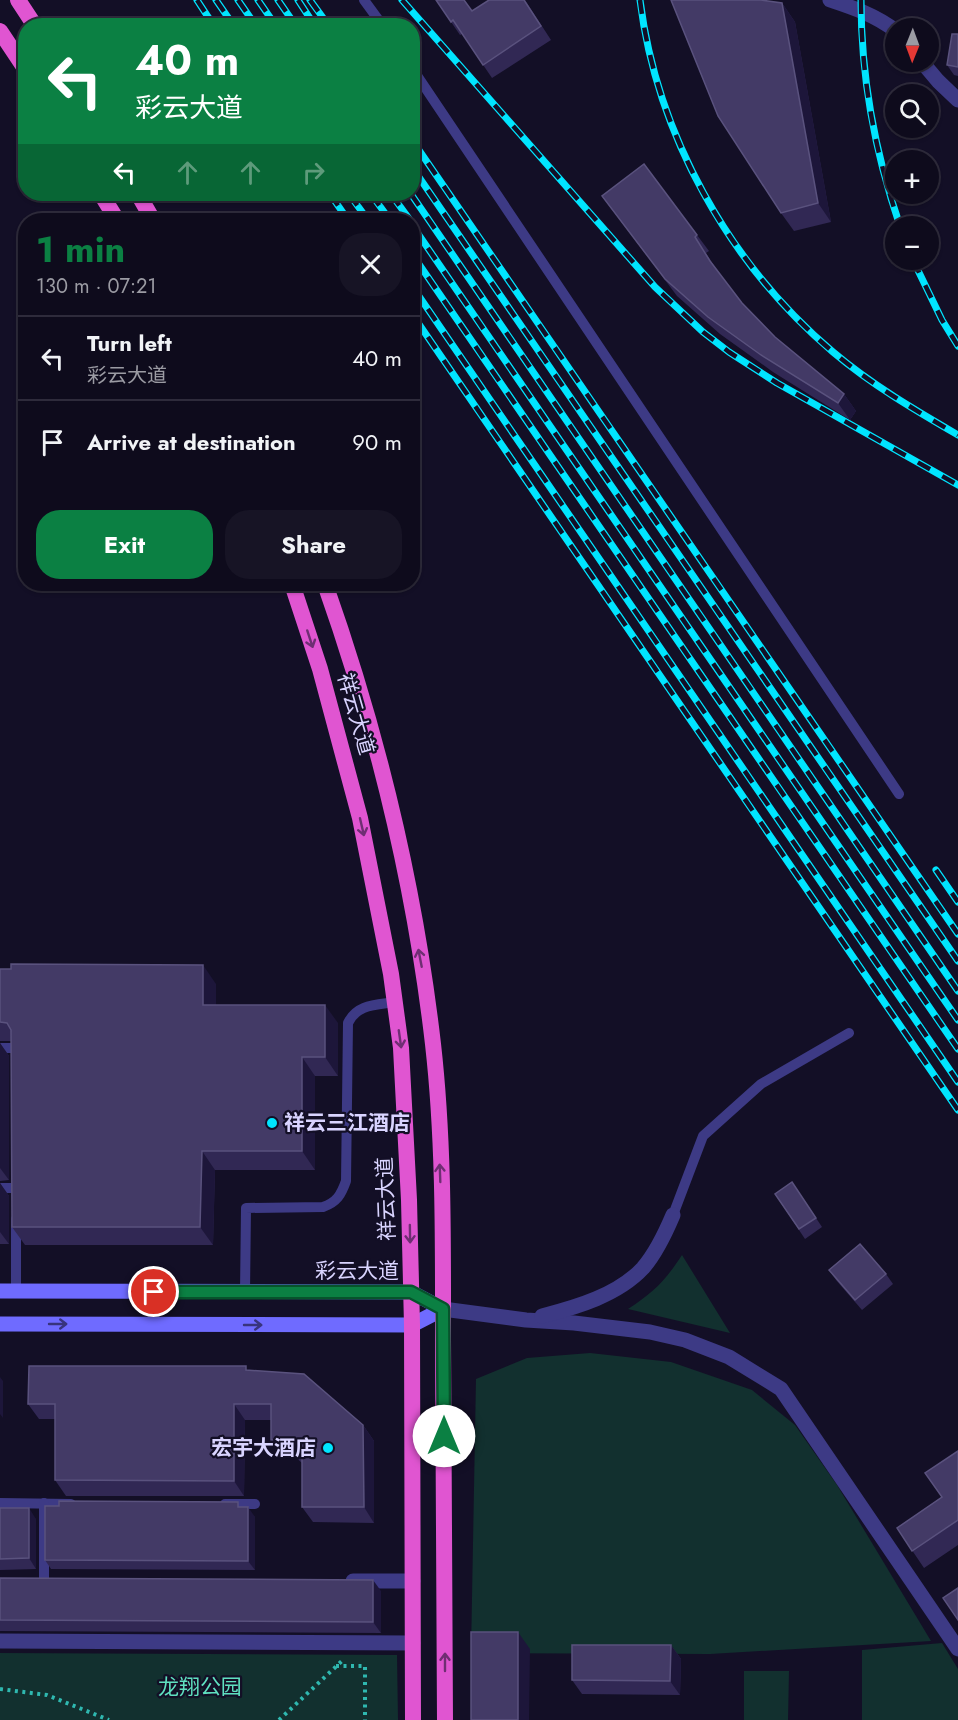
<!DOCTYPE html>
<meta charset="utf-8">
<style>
body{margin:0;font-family:Jost,"Noto Sans SC",sans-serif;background:#171425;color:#f1f3f6;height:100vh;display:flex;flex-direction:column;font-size:22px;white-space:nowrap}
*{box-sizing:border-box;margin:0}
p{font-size:20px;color:#9b9ba3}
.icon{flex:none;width:33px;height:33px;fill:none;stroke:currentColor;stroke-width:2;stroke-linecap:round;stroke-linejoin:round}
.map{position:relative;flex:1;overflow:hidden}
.details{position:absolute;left:18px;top:213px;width:402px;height:378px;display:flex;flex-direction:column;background:#0e0b1c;border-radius:24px;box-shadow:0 2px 4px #0004,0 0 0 2px #2e2b3b}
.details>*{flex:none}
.hud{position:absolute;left:18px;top:18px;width:402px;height:183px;border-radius:24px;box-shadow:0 2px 4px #0004,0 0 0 2px #2e2b3b;background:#0b8043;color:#fff;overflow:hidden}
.needle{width:39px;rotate:181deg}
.controls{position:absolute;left:885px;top:18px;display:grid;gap:12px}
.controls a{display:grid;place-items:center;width:54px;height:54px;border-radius:50%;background:#0e0b1c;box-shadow:0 2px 4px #0004,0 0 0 2px #2e2b3b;font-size:30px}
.pin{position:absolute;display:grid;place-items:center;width:51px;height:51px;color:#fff;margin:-26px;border:3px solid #fff;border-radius:50%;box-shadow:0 2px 6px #0007}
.me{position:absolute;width:66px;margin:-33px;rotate:0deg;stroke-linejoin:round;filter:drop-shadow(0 0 4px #0008)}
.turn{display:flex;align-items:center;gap:21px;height:126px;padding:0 18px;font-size:27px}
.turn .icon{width:78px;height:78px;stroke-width:2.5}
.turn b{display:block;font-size:42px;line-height:51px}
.lanes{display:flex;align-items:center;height:57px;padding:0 18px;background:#0003;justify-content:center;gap:30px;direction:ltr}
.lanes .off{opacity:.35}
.round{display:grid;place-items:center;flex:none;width:63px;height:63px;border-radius:24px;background:#171425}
.head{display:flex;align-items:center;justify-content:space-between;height:102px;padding:0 18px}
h1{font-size:36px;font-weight:700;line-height:45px;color:#0b8043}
.action{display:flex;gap:12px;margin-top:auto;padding:12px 18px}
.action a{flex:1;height:69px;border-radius:24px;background:#0b8043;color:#fff;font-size:24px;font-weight:700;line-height:69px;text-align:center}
.action a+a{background:#171425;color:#f1f3f6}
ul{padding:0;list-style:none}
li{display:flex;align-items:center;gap:18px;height:84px;padding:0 18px;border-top:2px solid #2e2b3b}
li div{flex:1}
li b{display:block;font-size:22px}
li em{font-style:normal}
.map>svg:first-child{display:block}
</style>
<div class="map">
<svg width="958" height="1720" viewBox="0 0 958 1720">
<rect width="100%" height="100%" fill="#130f26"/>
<g fill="#12302f">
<path d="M682 1255 730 1333 628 1309C654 1292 665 1281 682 1255Z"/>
<polygon points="590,1353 671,1362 752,1390 795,1425 837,1485 931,1641 710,1654 471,1653 476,1379 527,1358"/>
<polygon points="942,1643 958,1669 958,1720 862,1720 862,1650"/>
<polygon points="0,1653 397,1655 398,1720 0,1720"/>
<polygon points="744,1671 789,1671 788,1720 744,1720"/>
</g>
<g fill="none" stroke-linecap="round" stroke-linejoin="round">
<g stroke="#2fb8b0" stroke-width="4" stroke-dasharray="3 4.5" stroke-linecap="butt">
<polyline points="336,1666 365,1666 365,1720"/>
<polyline points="0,1689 47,1695 109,1720"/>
<polyline points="279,1720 343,1660"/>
</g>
<g stroke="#3d3a85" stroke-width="10">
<polyline points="364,0 383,26"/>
<polyline points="412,68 899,794"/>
<polyline points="0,1048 16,1048 16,1057"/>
<polyline points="0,1188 16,1188"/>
<polyline points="673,1215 703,1136 761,1084 849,1033"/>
<polyline points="16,1219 16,1291"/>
<path d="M245 1292 246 1208 323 1207C337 1202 341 1195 346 1181L348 1023C357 1004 376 1005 395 1002"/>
<polyline points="0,1503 71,1504"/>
<polyline points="225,1504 255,1504"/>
<polyline points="44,1579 44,1503"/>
</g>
<g stroke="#3d3a85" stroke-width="15">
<path d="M830 0C854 8 875 15 896 31"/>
<polyline points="922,62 938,81 958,100"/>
<polyline points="443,1309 526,1320 574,1323 650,1332 685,1340 729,1357 781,1389 958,1649"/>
<path d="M542 1316C577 1307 618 1295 643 1268 656 1253 665 1234 673 1215"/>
<polyline points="353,1581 413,1581"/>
<polyline points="0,1641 413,1643"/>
</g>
<g stroke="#6f6bff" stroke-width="15">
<polyline points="0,1291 411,1292 443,1309"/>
<polyline points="0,1324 412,1325 443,1309"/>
</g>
<g stroke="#e055d1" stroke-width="16">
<polyline points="18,0 35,26"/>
<polyline points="0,31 26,70"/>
<polyline points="101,194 117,220"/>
<polyline points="138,194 153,220"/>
<polyline points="292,584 320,669 360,818 391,974 401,1048 409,1200 412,1325 413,1720"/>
<path d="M325 584C377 731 415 888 433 1044 444 1141 443 1241 443 1339 444 1466 445 1593 445 1720"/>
</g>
<defs>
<g id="rail">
<polyline points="197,0 214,26"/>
<polyline points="216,0 234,26"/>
<polyline points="238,0 256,26"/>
<polyline points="258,0 276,26"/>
<polyline points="278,0 296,26"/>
<polyline points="298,0 315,26"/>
<polyline points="310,0 329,26"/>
<polyline points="402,0 655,287 703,332 729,352 777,383 958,485"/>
<path d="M640 0C657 135 729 264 833 352 872 385 915 410 958 435"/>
<path d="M861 0C861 78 875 153 900 226"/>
<polyline points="412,140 958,934"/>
<polyline points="412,167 958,961"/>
<polyline points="330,194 348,220"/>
<polyline points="349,194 368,220"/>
<polyline points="371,194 390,220"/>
<polyline points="391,194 410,220"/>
<polyline points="411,194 958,991"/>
<polyline points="412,225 958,1020"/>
<polyline points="412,254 958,1049"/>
<polyline points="913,260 942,320 958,346"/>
<polyline points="412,286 958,1082"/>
<polyline points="412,314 958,1110"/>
<polyline points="936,870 958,902"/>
</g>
</defs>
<use href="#rail" stroke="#00e5ff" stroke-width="7"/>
<use href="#rail" stroke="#130f26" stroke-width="4.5" stroke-dasharray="14" stroke-linecap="butt"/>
</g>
<g fill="#312854">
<polygon points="436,0 472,11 525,0 551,40 492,78 462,34 460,35"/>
<polygon points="782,3 795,22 831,222 794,231 781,213"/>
<polygon points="958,34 958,76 954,75 947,65"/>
<polygon points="602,196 697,235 709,251 706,253 716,269 742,303 775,337 844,394 856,411 850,420 773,372 720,334 677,296"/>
<polygon points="0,969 216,984 216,1005 338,1023 338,1076 315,1076 315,1170 215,1170 213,1245 25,1245 12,1227 11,1041 0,1041"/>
<polygon points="0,1043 9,1056 9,1180 0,1181"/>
<polygon points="792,1182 822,1227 805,1239 775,1194"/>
<polygon points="0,1183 9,1196 9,1244 0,1244"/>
<polygon points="829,1270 886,1274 893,1284 862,1310 836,1280"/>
<polygon points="248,1370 363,1425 374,1441 374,1523 313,1522 302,1507 302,1463 293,1455 282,1455 271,1440 271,1420 245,1420 244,1496 66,1496 55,1480 55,1419 39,1419 28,1404"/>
<polygon points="958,1451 958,1545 924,1568 897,1528 942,1497"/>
<polygon points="241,1507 255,1517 255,1570 51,1569 45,1560"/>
<polygon points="0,1508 36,1519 36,1569 0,1570"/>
<polygon points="0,1578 381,1591 381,1633 0,1631"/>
<polygon points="671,1645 681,1659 680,1695 582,1694 572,1680"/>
</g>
<g fill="#1d163a">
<polygon points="782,3 795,22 831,222 818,203"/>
<polygon points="844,394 856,411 850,420 838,403"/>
<polygon points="203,965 216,984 216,1023 203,1005"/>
<polygon points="325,1005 338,1023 338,1076 325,1057"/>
<polygon points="0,1043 9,1056 9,1180 0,1168"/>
<polygon points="302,1057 315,1076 315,1170 302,1151"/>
<polygon points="202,1151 215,1170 213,1245 200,1227"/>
<polygon points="0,1183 9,1196 9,1244 0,1232"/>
<polygon points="0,1377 3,1381 3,1418 0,1414"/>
<polygon points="234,1404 245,1420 244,1496 234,1481"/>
<polygon points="363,1425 374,1441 374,1523 364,1507"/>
<polygon points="248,1507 255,1517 255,1570 248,1561"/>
<polygon points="29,1508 36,1519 36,1569 29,1558"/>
<polygon points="373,1580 381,1591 381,1633 373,1622"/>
<polygon points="518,1632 530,1649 529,1720 518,1720"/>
<polygon points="671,1645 681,1659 680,1695 670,1681"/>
</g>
<g fill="#433a66" stroke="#5a527e" stroke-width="1.5">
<polygon points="436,0 464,0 472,11 489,0 524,0 541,26 483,65 453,20 451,22"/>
<polygon points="671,0 761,0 782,3 818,203 781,213 718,116"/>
<polygon points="952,34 958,34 958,67 947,65"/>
<polygon points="644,164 697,235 695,237 710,261 742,303 775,337 844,394 838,403 761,355 708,317 665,279 602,196"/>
<polygon points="11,964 203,965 203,1005 325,1005 325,1057 302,1057 302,1151 202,1151 200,1227 12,1227 11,1030 7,1023 0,1022 0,969 11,969"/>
<polygon points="792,1182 816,1218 799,1229 775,1194"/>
<polygon points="860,1244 886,1274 855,1300 829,1270"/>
<polygon points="29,1366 246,1366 246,1370 304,1374 363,1425 364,1507 302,1507 302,1457 282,1440 271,1440 271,1404 234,1404 234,1481 55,1480 55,1404 28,1404"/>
<polygon points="958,1451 958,1520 912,1551 897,1528 942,1497 925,1473"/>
<polygon points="59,1501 238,1502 238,1507 248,1507 248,1561 45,1560 45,1506 59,1506"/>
<polygon points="0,1508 29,1508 29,1558 0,1559"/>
<polygon points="0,1578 373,1580 373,1622 0,1620"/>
<polygon points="958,1588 958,1620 943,1598"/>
<rect x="471" y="1632" width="47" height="88"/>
<polygon points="572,1645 671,1645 670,1681 572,1680"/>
</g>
<defs><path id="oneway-shaft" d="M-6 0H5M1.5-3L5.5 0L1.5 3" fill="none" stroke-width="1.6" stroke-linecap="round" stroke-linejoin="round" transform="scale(1.5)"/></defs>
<g stroke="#6f2e73">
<use href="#oneway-shaft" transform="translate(310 639) rotate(72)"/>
<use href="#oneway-shaft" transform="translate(362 827) rotate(77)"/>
<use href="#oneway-shaft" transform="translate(420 958) rotate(-101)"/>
<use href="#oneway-shaft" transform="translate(400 1039) rotate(82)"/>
<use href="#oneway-shaft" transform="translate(440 1173) rotate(-92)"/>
<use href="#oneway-shaft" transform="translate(410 1234) rotate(89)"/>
<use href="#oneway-shaft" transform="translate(445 1662) rotate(-90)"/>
</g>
<g stroke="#38347d">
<use href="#oneway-shaft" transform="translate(58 1324)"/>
<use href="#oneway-shaft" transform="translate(253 1325)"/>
</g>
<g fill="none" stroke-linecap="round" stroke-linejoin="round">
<defs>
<polyline id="route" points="154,1292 411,1292 443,1309 444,1436"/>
</defs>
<use href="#route" stroke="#07532c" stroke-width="15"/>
<use href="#route" stroke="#0b8043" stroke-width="10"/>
</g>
<g fill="#00e5ff" stroke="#130f26" stroke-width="2">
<circle cx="272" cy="1123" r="6"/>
<circle cx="328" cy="1448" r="6"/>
</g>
<g text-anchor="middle" stroke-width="4.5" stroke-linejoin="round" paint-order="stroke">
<g font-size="21" fill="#d9d4ff" stroke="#130f26">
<text transform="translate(356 714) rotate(74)" y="7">祥云大道</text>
<text transform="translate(386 1199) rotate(-92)" y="7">祥云大道</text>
<text x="357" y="1278">彩云大道</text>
</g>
<g font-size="21" font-weight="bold" fill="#d9d4ff" stroke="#130f26" text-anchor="start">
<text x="284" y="1130">祥云三江酒店</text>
<text x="316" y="1455" text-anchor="end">宏宇大酒店</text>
</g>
<g font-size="21" fill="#5fe0c0" stroke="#130f26">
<text x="200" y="1694">龙翔公园</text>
</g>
</g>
</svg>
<div class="controls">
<a><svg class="needle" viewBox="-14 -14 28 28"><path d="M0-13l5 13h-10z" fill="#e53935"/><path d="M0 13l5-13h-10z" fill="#9b9ba3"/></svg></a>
<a><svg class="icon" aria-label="search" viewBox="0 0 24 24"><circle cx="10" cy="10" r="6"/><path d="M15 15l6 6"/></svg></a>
<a>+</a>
<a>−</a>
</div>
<div class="pin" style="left:154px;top:1292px;background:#d93025"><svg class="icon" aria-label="arrive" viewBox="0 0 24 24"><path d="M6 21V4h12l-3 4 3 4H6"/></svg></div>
<svg class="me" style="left:444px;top:1436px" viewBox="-20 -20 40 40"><circle r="19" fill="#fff"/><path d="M0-13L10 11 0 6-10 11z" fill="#0b8043"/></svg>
<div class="hud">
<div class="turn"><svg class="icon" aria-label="left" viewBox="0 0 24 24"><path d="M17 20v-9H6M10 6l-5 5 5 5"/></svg><div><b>40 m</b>彩云大道</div></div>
<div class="lanes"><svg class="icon" aria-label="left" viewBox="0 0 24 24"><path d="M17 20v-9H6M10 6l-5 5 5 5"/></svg><svg class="icon off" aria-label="ahead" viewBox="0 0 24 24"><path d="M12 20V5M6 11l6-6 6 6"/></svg><svg class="icon off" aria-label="ahead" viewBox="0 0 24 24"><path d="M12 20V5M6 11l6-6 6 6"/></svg><svg class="icon off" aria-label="right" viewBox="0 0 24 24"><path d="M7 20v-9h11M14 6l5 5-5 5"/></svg></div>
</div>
<section class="details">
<div class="head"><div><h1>1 min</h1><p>130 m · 07:21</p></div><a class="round"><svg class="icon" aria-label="close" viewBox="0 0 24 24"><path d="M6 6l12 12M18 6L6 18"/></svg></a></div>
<ul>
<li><svg class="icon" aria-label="left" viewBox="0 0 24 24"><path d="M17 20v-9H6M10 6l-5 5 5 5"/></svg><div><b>Turn left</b><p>彩云大道</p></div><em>40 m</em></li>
<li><svg class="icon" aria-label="arrive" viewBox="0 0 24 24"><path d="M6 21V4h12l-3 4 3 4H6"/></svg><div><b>Arrive at destination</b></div><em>90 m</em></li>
</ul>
<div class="action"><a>Exit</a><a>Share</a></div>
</section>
</div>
